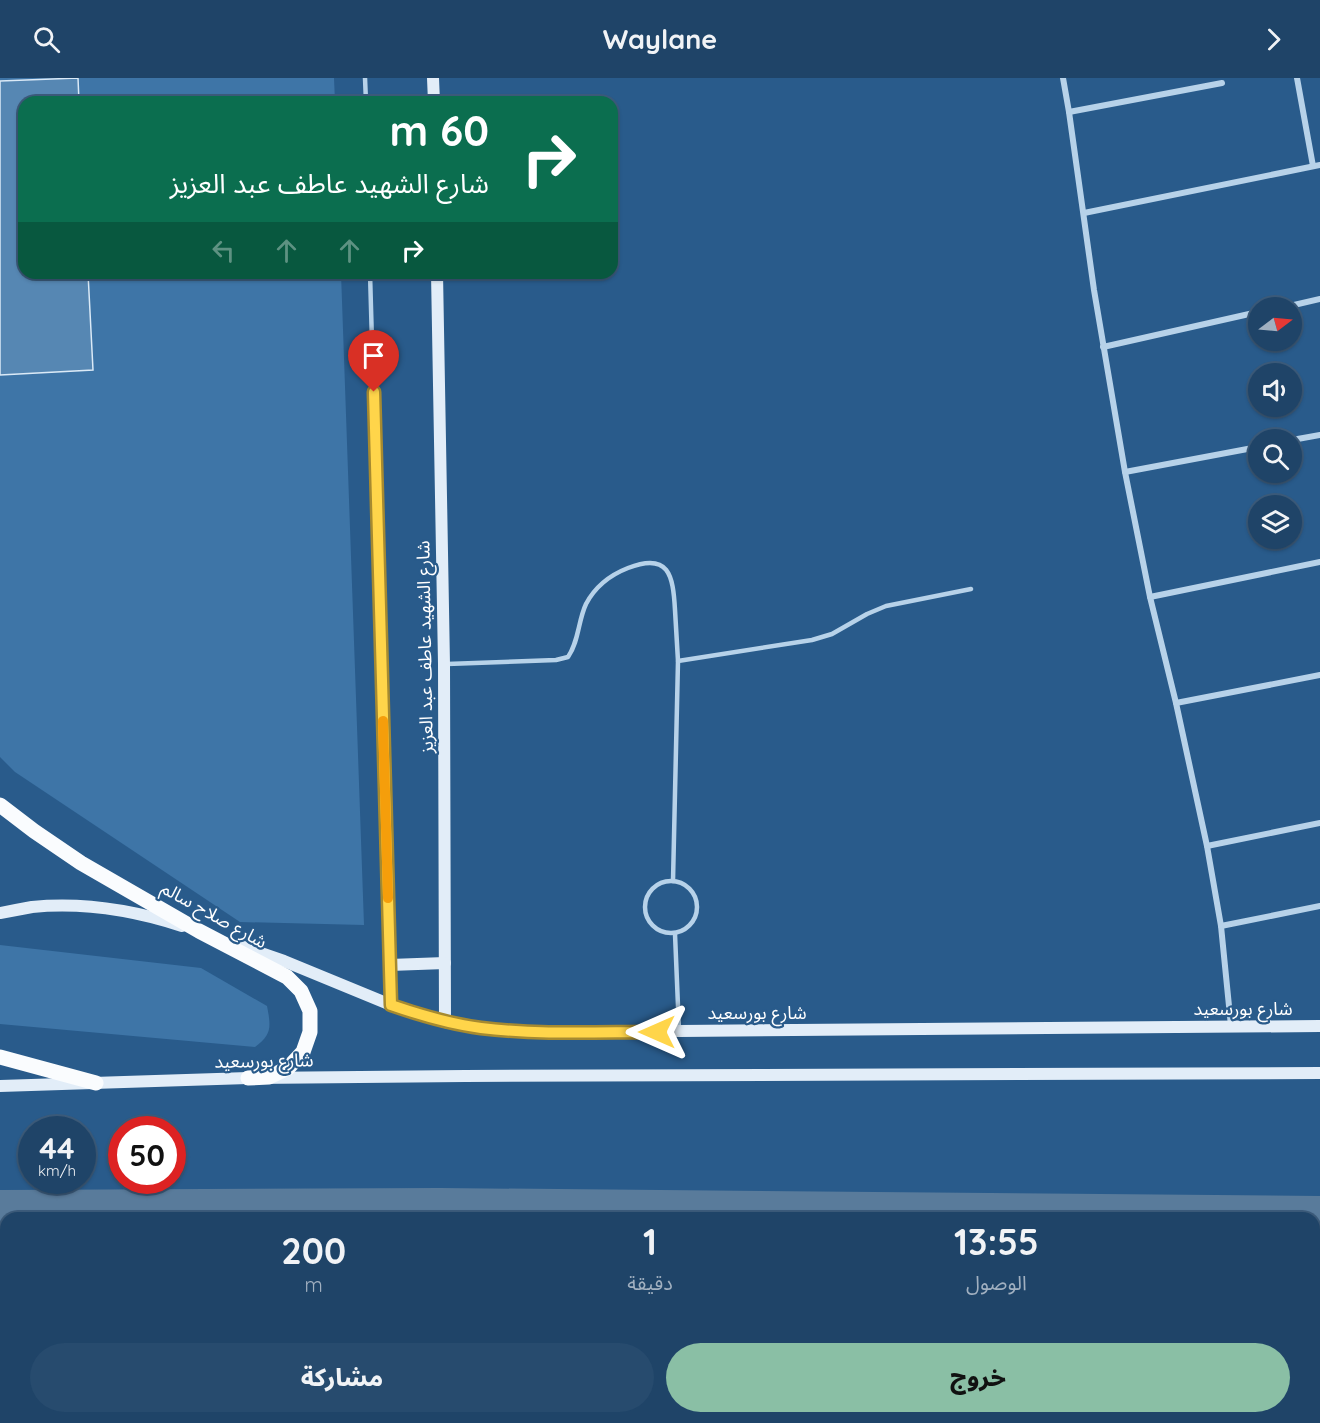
<!DOCTYPE html>
<html lang="ar">
<meta charset="utf-8">
<style>
body{margin:0;font-family:Quicksand,"Noto Sans Arabic",sans-serif;background:#274b6e;color:#f1f3f6;direction:rtl;height:100vh;display:flex;flex-direction:column;font-size:22px;white-space:nowrap}
*{box-sizing:border-box;margin:0}
p{font-size:20px;color:#a1b0c0}
.icon{flex:none;width:33px;height:33px;fill:none;stroke:currentColor;stroke-width:2;stroke-linecap:round;stroke-linejoin:round}
.map{position:relative;flex:1;overflow:hidden;direction:ltr}
.sheet{position:absolute;left:0px;top:1134px;width:1320px;height:212px;display:flex;flex-direction:column;background:#1f4468;border-radius:18px 18px 0 0;box-shadow:0 2px 4px #0004,0 0 0 2px #3c5c7c;direction:rtl}
.sheet>*{flex:none}
.top-card{position:absolute;left:18px;top:18px;width:600px;height:183px;border-radius:18px;box-shadow:0 2px 4px #0004,0 0 0 2px #3c5c7c;direction:rtl;background:#0b6e4f;color:#fff;overflow:hidden}
.needle{width:39px;rotate:74deg}
.controls{position:absolute;left:1248px;top:219px;display:grid;gap:12px}
.controls a{display:grid;place-items:center;width:54px;height:54px;border-radius:50%;background:#1f4468;box-shadow:0 2px 4px #0004,0 0 0 2px #3c5c7c;font-size:30px}
.speed{position:absolute;left:18px;top:1038px;display:flex;gap:12px;font-size:30px;font-weight:700;text-align:center}
.speed>*{display:grid;place-content:center;width:78px;height:78px;border-radius:50%;background:#1f4468;box-shadow:0 2px 4px #0004,0 0 0 2px #3c5c7c;line-height:1}
.speed small{font-size:15px;font-weight:400}
.speed .limit{border:9px solid #d22;background:#fff;color:#111}
.pin{position:absolute;display:grid;place-items:center;width:51px;height:51px;color:#fff;margin:-62px -26px;border-radius:50% 50% 50% 0;rotate:-45deg;box-shadow:0 0 6px #0007}
.pin .icon{rotate:45deg}
.me{position:absolute;width:66px;margin:-33px;rotate:270deg;stroke-linejoin:round;filter:drop-shadow(0 0 4px #0008)}
.turn{display:flex;align-items:center;gap:21px;height:126px;padding:0 30px;font-size:27px}
.turn .icon{width:78px;height:78px;stroke-width:2.5}
.turn b{display:block;font-size:42px;line-height:51px}
.lanes{display:flex;align-items:center;height:57px;padding:0 30px;background:#0003;justify-content:center;gap:30px;direction:ltr}
.lanes .off{opacity:.35}
.eta{display:flex;justify-content:space-evenly;align-items:center;height:102px;text-align:center}
.eta b{font-size:36px;font-weight:800;line-height:42px}
.cta{display:flex;gap:12px;margin-top:auto;padding:12px 30px}
.cta a{flex:1;height:69px;border-radius:36px;background:#8abfa5;color:#111;font-size:24px;font-weight:800;line-height:69px;text-align:center}
.cta a+a{background:#274b6e;color:#f1f3f6}
header{display:flex;justify-content:space-between;align-items:center;height:78px;padding:0 30px;background:#1f4468;font-size:27px;font-weight:800}
.map>svg:first-child{display:block}
</style>
<header><svg class="icon" aria-label="forward" viewBox="0 0 24 24"><path d="M9 5l7 7-7 7"/></svg>Waylane<svg class="icon" aria-label="search" viewBox="0 0 24 24"><circle cx="10" cy="10" r="6"/><path d="M15 15l6 6"/></svg></header>
<div class="map">
<svg width="1320" height="1345" viewBox="0 0 1320 1345">
<rect width="100%" height="100%" fill="#295b8b"/>
<g fill="#3e75a7">
<polygon points="0,0 334,0 335,24 24,24 24,195 341,195 364,847 240,844 15,694 0,679"/>
<path d="M0 867 201 890 267 928C271 949 272 956 255 969L0 946Z"/>
</g>
<g fill="none" stroke-linecap="round" stroke-linejoin="round">
<polyline stroke="#597b9b" stroke-width="32" points="0,1128 440,1126 1320,1134"/>
</g>
<polygon fill="#5687b3" stroke="#dbeaf7" stroke-width="1.5" points="78,0 79,24 24,24 24,195 88,195 93,292 0,297 0,3"/>
<g fill="none" stroke-linecap="round" stroke-linejoin="round">
<g stroke="#b7d2e9" stroke-width="4.5">
<polyline points="365,0 366,24"/>
<polyline points="370,195 391,924"/>
<path d="M447 586 556 582 568 579C579 563 578 543 586 526 595 509 610 497 628 490 669 474 673 497 675 532 676 549 677 566 678 583"/>
<circle cx="671" cy="829" r="26"/>
<polyline points="673,803 678,583 812,562 832,556 867,536 886,528 971,511"/>
<polyline points="675,856 679,952"/>
</g>
<g stroke="#b7d2e9" stroke-width="6">
<polyline points="1063,0 1069,34 1094,212 1125,394 1150,519 1176,625 1207,768 1221,848 1231,948"/>
<polyline points="1297,0 1313,88"/>
<polyline points="1069,34 1222,5"/>
<polyline points="1084,135 1320,87"/>
<polyline points="1281,230 1320,221"/>
<polyline points="1103,269 1258,234"/>
<polyline points="1292,362 1320,357"/>
<polyline points="1125,394 1258,369"/>
<polyline points="1150,519 1320,484"/>
<polyline points="1176,625 1320,597"/>
<polyline points="1207,768 1320,745"/>
<polyline points="1221,848 1320,828"/>
<polyline points="481,1340 482,1345"/>
</g>
<g stroke="#e2edf8" stroke-width="12">
<polyline points="433,0 434,24"/>
<polyline points="437,195 444,586 445,944"/>
<path d="M0 835C11 833 21 831 32 829 83 824 133 832 182 848"/>
<polyline points="235,866 284,883 391,927 418,936 445,944 479,950 514,953 679,953 1320,948"/>
<polyline points="390,887 445,885"/>
<polyline points="0,1008 248,1000 465,998 1320,995"/>
</g>
<g stroke="#fafcfe" stroke-width="15">
<polyline points="0,727 34,753 81,785 199,853 287,899 301,913 310,933 310,954 303,974 288,990 269,999 248,1000"/>
<polyline points="0,979 96,1005"/>
</g>
<g stroke="#fff" stroke-width="4.5" stroke-dasharray="10 4.5" stroke-linecap="butt">
<polyline points="0,1216 6,1216"/>
<polyline points="1314,1221 1320,1221"/>
</g>
</g>
<g fill="none" stroke-linecap="round" stroke-linejoin="round">
<defs>
<path id="route" d="M374 314 391 927C420 937 450 946 481 950 539 957 599 954 657 954"/>
</defs>
<use href="#route" stroke="#a68a30" stroke-width="15"/>
<use href="#route" stroke="#ffd54a" stroke-width="10"/>
<polyline stroke="#f59e0b" stroke-width="10" points="383,643 388,820"/>
</g>
<g text-anchor="middle" stroke-width="4.5" stroke-linejoin="round" paint-order="stroke">
<g font-size="18" fill="#fff" stroke="#295b8b">
<text transform="translate(425 569) rotate(-91)" y="6">شارع الشهيد عاطف عبد العزيز</text>
<text transform="translate(214 837) rotate(29)" y="6">شارع صلاح سالم</text>
<text x="1243" y="937">شارع بورسعيد</text>
<text x="757" y="941">شارع بورسعيد</text>
<text transform="translate(264 983) rotate(-1)" y="6">شارع بورسعيد</text>
</g>
</g>
</svg>
<div class="controls">
<a><svg class="needle" viewBox="-14 -14 28 28"><path d="M0-13l5 13h-10z" fill="#e53935"/><path d="M0 13l5-13h-10z" fill="#a1b0c0"/></svg></a>
<a><svg class="icon" aria-label="sound" viewBox="0 0 24 24"><path d="M4 9h4l5-4v14l-5-4H4zM17 9q2 3 0 6"/></svg></a>
<a><svg class="icon" aria-label="search" viewBox="0 0 24 24"><circle cx="10" cy="10" r="6"/><path d="M15 15l6 6"/></svg></a>
<a><svg class="icon" aria-label="layers" viewBox="0 0 24 24"><path d="M12 4l9 5-9 5-9-5zM3 14l9 5 9-5"/></svg></a>
</div>
<div class="speed"><div>44<small>km/h</small></div><div class="limit">50</div></div>
<div class="pin" style="left:374px;top:314px;background:#d93025"><svg class="icon" aria-label="arrive" viewBox="0 0 24 24"><path d="M6 21V4h12l-3 4 3 4H6"/></svg></div>
<svg class="me" style="left:657px;top:954px" viewBox="-20 -20 40 40"><path d="M0-17L14 15 0 8-14 15z" fill="#ffd54a" stroke="#fff" stroke-width="4"/></svg>
<div class="top-card">
<div class="turn"><svg class="icon" aria-label="right" viewBox="0 0 24 24"><path d="M7 20v-9h11M14 6l5 5-5 5"/></svg><div><b>60 m</b>شارع الشهيد عاطف عبد العزيز</div></div>
<div class="lanes"><svg class="icon off" aria-label="left" viewBox="0 0 24 24"><path d="M17 20v-9H6M10 6l-5 5 5 5"/></svg><svg class="icon off" aria-label="ahead" viewBox="0 0 24 24"><path d="M12 20V5M6 11l6-6 6 6"/></svg><svg class="icon off" aria-label="ahead" viewBox="0 0 24 24"><path d="M12 20V5M6 11l6-6 6 6"/></svg><svg class="icon" aria-label="right" viewBox="0 0 24 24"><path d="M7 20v-9h11M14 6l5 5-5 5"/></svg></div>
</div>
<section class="sheet">
<div class="eta">
<div><b>13:55</b><p>الوصول</p></div>
<div><b>1</b><p>دقيقة</p></div>
<div><b>200</b><p>m</p></div>
</div>
<div class="cta"><a>خروج</a><a>مشاركة</a></div>
</section>
</div>
